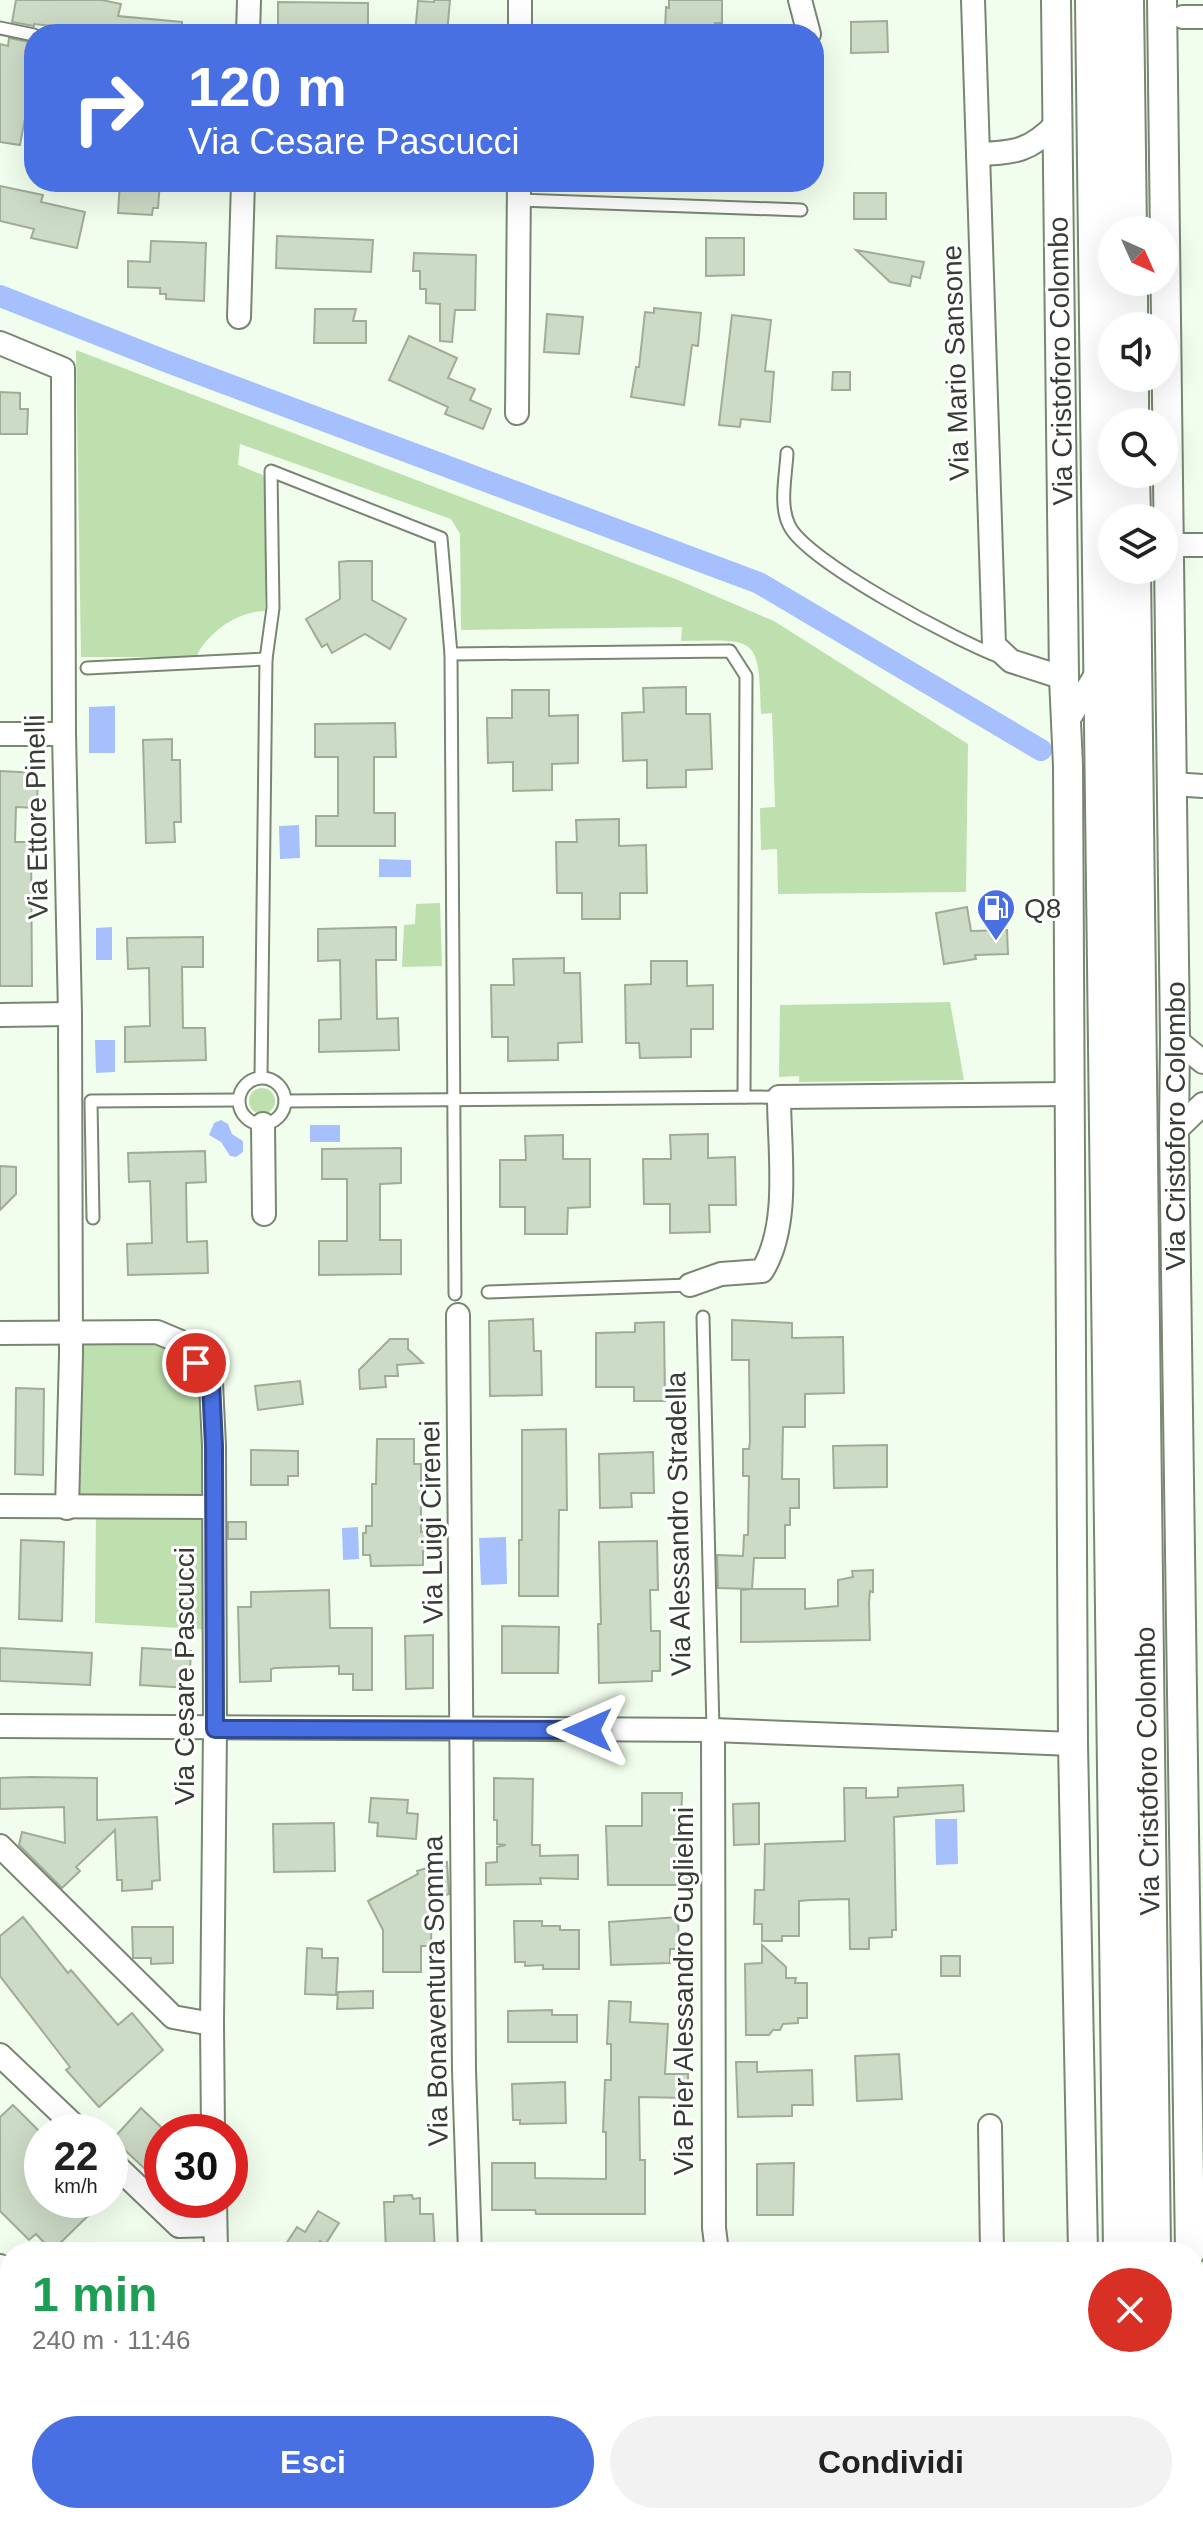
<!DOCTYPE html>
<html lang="it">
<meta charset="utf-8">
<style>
body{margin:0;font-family:Arial,sans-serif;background:#f2f2f2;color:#222;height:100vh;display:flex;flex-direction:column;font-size:30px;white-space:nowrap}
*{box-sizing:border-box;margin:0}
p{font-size:26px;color:#767676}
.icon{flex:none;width:44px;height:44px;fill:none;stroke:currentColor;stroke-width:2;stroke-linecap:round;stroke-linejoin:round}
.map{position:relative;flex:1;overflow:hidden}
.panel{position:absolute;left:0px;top:2242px;width:1204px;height:282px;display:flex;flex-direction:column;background:#fff;border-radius:32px 32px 0 0;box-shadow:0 8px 32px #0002}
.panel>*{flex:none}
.hud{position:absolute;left:24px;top:24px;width:800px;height:168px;border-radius:32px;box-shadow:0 8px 32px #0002;background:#4870e2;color:#fff;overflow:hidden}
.needle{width:52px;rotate:135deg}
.tools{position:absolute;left:1098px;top:216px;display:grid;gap:16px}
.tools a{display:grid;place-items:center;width:80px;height:80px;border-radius:50%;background:#fff;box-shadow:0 8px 32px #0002;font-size:40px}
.speed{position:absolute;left:24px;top:2114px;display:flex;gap:16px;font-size:40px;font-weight:700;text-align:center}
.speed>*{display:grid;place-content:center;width:104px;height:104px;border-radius:50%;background:#fff;box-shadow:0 8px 32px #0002;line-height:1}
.speed small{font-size:20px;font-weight:400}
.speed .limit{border:12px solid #d22;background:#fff;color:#111}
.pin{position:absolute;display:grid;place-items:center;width:68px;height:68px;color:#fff;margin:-34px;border:4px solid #fff;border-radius:50%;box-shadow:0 2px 8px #0007}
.me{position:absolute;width:88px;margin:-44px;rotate:270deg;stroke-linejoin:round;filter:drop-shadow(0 0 6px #0008)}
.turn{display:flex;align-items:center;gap:28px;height:168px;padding:0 32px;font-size:36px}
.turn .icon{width:104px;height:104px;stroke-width:2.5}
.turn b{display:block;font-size:56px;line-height:68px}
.round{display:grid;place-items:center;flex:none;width:84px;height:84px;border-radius:42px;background:#f2f2f2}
.summary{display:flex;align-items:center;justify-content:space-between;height:136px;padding:0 32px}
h1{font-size:48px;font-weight:700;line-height:60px;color:#1e9e55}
.button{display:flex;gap:16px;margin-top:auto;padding:16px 32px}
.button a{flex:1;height:92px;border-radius:48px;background:#4870e2;color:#fff;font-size:32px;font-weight:700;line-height:92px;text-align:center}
.button a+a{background:#f2f2f2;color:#222}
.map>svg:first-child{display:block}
</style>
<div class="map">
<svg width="1203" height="2523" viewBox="0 0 1203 2523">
<rect width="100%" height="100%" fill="#f2feed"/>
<g fill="#bee0af">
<path d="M76 350 678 580 774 621 968 744 966 892 778 894 777 849 761 850 760 808 775 807 772 713 761 714C759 635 757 640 681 641L682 627 461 630 460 534 451 519 240 444 238 465 263 475 265 481V611C238 611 208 632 196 657H81Z"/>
<polygon points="440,903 442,966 402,967 404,925 415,924 416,904"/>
<polygon points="950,1002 964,1080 799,1082 799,1076 779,1077 780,1005"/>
<circle cx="262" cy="1101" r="13"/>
<polygon points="157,1332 211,1383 214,1630 95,1623 96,1508 67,1508 71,1333"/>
</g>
<g fill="#a6c0fe">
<polygon points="115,706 115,753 89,753 89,707"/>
<polygon points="299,825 300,858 280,859 279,826"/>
<polygon points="379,859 411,860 411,877 379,877"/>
<polygon points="112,927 112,960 96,960 96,928"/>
<polygon points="95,1040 115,1040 115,1072 96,1073"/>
<polygon points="221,1120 228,1124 232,1134 243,1141 243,1152 236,1157 230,1156 221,1142 209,1135 214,1123"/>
<rect x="310" y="1125" width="30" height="17"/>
<polygon points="358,1527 359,1559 343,1560 342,1528"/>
<polygon points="506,1537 507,1584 481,1585 479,1538"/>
<polygon points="935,1819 957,1819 958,1864 936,1865"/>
</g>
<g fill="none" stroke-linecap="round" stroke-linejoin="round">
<polyline stroke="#a6c0fe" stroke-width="22" points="0,296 168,362 759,583 1041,750"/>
</g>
<g fill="#ccdbc5" stroke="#9eac98" stroke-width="2">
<polygon points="16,0 102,0 121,4 118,16 182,22 182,34 92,34 53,26 34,24 34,26 12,22"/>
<polygon points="434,0 450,0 447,34 415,34 418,1 434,2"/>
<polygon points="669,0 722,0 722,23 715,23 715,32 665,30 666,7 669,8"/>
<polygon points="278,2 368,3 368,34 278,34"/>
<polygon points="887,21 888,52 851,53 851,22"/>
<polygon points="9,38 34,43 34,87 31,86 20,145 0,142 0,44 8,46"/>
<polygon points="120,182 160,182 158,208 153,208 152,215 118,213"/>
<polygon points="0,186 43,195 41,202 85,212 77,248 31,238 34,229 0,221"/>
<rect x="854" y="193" width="32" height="26"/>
<polygon points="277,236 373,240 371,272 276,268"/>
<polygon points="706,238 744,238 744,275 706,276"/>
<polygon points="151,241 206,243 204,301 166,299 166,294 160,294 160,288 128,287 128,261 150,262"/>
<polygon points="856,250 924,262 920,278 912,276 910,286 890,282"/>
<polygon points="414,253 476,255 475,310 455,310 452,342 440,341 440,304 426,303 426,289 420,289 420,271 413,271"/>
<polygon points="654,308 701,313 698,346 692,345 684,405 631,397 636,367 639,367 645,312 654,313"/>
<polygon points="315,309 356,309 353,321 366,321 366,343 314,343"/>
<polygon points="547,314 583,317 579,354 544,352"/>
<polygon points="732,315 771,320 765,371 774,372 770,422 741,419 740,427 719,425"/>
<polygon points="409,336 457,358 448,378 475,389 470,400 491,409 483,429 445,414 448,407 389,380"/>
<polygon points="833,372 850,372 850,390 832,390"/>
<polygon points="0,392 20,393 20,409 28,409 27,434 0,434"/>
<polygon points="348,561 372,561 372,600 406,619 390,649 365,634 332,653 327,644 322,647 306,619 340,599 339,562"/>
<polygon points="686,687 686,714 710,714 712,769 686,770 686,787 647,788 647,760 623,761 622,713 644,712 643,688"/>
<polygon points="512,690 549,690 549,716 578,715 578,763 552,764 552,790 513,791 513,762 488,763 487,718 512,718"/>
<polygon points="395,723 396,757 374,757 374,813 395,813 395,846 316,846 316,816 338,816 338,757 315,757 315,724"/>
<polygon points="172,739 172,760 180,760 181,822 174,822 175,842 146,843 143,740"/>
<polygon points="0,771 38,773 37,808 16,807 15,842 31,842 32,986 0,986"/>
<polygon points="619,819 619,846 646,845 647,893 620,893 620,919 582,919 582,893 557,893 556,842 577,842 576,820"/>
<polygon points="967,907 971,931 1007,930 1008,954 975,955 976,959 944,964 936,913"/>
<polygon points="396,927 396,960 376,960 377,1019 398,1018 399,1050 319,1052 319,1020 341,1019 340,960 318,961 318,929"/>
<polygon points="203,937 203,967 182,967 183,1028 205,1028 206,1060 125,1062 125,1027 150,1026 149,968 128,969 127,938"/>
<polygon points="564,958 564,973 580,973 582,1042 558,1043 558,1060 508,1061 508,1037 492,1037 491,985 514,985 513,959"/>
<polygon points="651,961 687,961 687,986 713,985 713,1029 691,1029 691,1057 640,1058 639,1043 626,1043 625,985 651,984"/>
<polygon points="708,1134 708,1158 735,1157 736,1205 709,1205 710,1232 670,1233 670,1204 644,1204 643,1159 671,1159 670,1135"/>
<polygon points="563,1135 563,1159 590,1159 590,1207 568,1208 567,1234 525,1234 525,1207 500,1207 500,1160 526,1160 525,1136"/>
<polygon points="401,1148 401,1183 380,1184 380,1240 401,1240 401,1274 319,1275 319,1241 347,1241 347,1179 322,1179 322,1149"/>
<polygon points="205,1151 206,1182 186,1183 187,1242 207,1241 208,1273 128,1275 127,1244 152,1243 150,1181 129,1182 128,1153"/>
<polygon points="0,1166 16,1167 16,1194 0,1210"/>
<polygon points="533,1319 534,1351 541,1351 542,1395 490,1396 489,1321"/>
<polygon points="732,1320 792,1323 792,1338 843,1337 844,1393 805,1394 805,1427 783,1427 782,1479 799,1479 799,1508 790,1508 790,1525 785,1525 785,1558 754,1558 752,1589 805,1589 805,1609 838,1606 838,1580 853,1577 852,1571 873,1570 873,1592 870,1591 869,1603 870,1640 741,1642 741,1590 751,1589 718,1588 717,1555 743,1556 744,1535 748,1535 749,1476 743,1476 743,1449 749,1449 750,1442 749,1360 732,1360"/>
<polygon points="664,1322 665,1401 634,1401 634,1387 596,1387 596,1333 635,1332 635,1323"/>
<polygon points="390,1339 408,1339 408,1349 423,1363 397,1365 398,1376 385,1376 386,1387 360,1389 359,1370"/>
<polygon points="300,1381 303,1404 258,1410 255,1386"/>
<polygon points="16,1388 44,1389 43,1475 15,1474"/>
<polygon points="566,1429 567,1510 559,1510 558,1596 519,1596 519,1540 522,1540 522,1430"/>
<polygon points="377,1439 414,1439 414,1464 421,1464 421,1532 432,1531 433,1551 423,1551 423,1565 371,1566 370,1555 363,1555 363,1533 366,1533 366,1526 372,1526 372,1484 376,1484"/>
<polygon points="887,1445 887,1487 834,1488 833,1446"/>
<polygon points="251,1450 298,1451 298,1476 288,1476 288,1485 251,1485"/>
<polygon points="653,1452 654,1493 631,1493 632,1507 600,1508 599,1454"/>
<rect x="228" y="1522" width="18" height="17"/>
<polygon points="21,1540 64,1542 62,1621 19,1619"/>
<polygon points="657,1541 658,1590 650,1590 651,1631 660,1631 660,1671 652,1671 652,1681 599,1683 598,1624 601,1624 599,1542"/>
<polygon points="329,1590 330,1628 372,1628 372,1690 353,1690 353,1674 339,1674 339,1666 275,1668 271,1669 271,1681 240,1682 238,1607 251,1607 251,1592"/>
<polygon points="502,1626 559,1627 558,1673 502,1673"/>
<polygon points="433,1635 433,1688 406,1689 405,1636"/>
<polygon points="0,1648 92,1653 90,1685 0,1681"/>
<polygon points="142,1648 191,1651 189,1688 140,1685"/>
<polygon points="31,1777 97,1778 97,1820 157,1817 160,1880 152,1881 152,1889 122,1891 122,1880 117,1880 115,1830 76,1867 80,1871 62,1888 19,1845 22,1832 65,1843 64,1807 0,1809 0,1778"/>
<polygon points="494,1778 533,1779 532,1845 540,1845 540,1856 578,1855 578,1879 540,1878 541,1884 486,1885 486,1863 497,1862 497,1847 506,1845 497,1844 497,1820 494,1820"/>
<polygon points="963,1785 964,1811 894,1817 896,1930 892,1930 892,1937 869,1938 869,1949 850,1949 849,1899 811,1900 799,1901 799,1936 782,1936 782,1941 762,1941 762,1924 754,1924 755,1890 764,1890 765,1844 845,1841 844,1788 866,1788 866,1798 898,1797 898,1788"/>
<polygon points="642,1793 682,1793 681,1826 676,1826 678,1861 687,1861 687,1885 608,1885 606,1826 642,1826"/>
<polygon points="371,1798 408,1800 407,1813 418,1814 416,1839 377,1836 378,1823 369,1822"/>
<polygon points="759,1803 759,1844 734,1845 733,1804"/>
<polygon points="334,1823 335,1871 274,1872 273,1824"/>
<polygon points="447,1862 449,1894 432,1899 431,1946 421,1946 421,1972 383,1972 383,1930 368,1901 418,1874 417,1871"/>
<polygon points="23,1917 68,1973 71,1970 118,2025 132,2013 163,2050 99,2107 66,2070 70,2067 0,1976 0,1936"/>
<polygon points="678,1917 679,1949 670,1949 670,1963 611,1965 609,1922"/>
<polygon points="514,1921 542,1921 542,1926 560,1926 560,1930 579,1930 579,1969 543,1969 543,1965 525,1966 525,1962 515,1962"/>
<polygon points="132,1927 173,1927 173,1963 151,1964 151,1958 133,1958"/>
<polygon points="762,1945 786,1967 786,1978 796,1978 795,1983 807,1983 807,2018 798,2018 798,2023 783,2024 780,2030 773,2030 769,2035 746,2035 745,1964 762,1963"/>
<polygon points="307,1948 322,1949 322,1958 338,1958 336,1995 305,1994"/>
<rect x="941" y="1956" width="19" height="20"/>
<polygon points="373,1991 373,2008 337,2009 338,1992"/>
<polygon points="609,2001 631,2002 630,2022 668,2024 665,2074 688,2074 688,2098 639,2097 640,2160 645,2160 645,2214 536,2214 535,2210 492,2210 492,2163 535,2163 535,2178 606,2179 606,2132 603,2132 605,2080 611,2080 611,2044 607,2044"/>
<polygon points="552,2010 552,2015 577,2015 577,2042 508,2042 508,2011"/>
<polygon points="899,2054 902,2099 857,2101 855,2056"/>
<polygon points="736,2062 757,2062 757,2072 812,2070 813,2105 792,2105 792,2116 738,2117"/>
<polygon points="565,2082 566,2123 520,2124 520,2120 513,2120 512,2084"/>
<polygon points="13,2105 42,2134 42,2200 88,2200 96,2208 52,2251 36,2234 29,2240 0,2211 0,2117"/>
<polygon points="141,2108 162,2128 162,2185 113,2139"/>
<polygon points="794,2163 793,2215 757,2215 757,2164"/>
<polygon points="412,2195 413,2199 420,2198 420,2214 433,2214 435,2251 386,2252 384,2202 394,2202 394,2196"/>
<polygon points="318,2211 339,2223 325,2245 320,2241 313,2252 298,2252 286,2244 297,2227 305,2232"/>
</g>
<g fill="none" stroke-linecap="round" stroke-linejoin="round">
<defs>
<g id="service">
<polyline points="0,28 34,35"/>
<polyline points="519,200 801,210"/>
<path d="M787 453C786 475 779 505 789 525 805 561 959 642 1000 657"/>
<polyline points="451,654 730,651 746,676 744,1097"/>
<polyline points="87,668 266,659 273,608 271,471 441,538 451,654 455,1294"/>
<polyline points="261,1077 266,659"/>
<circle cx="262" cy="1101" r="23"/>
<polyline points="285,1101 779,1097"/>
<polyline points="93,1218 91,1101 238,1100"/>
<polyline points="488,1292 690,1285"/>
<polyline points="703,1317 713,1730"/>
</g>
<g id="minor">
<polyline points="800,0 809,34"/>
<polyline points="973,0 994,645 1011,661 1064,678"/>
<polyline points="1183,17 1203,17"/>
<polyline points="248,34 249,0"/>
<polyline points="520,34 520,0"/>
<path d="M978 154C1014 153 1031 151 1057 123"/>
<polyline points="239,317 243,182"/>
<polyline points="0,343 63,369 64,734 70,1014 71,1354 67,1508"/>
<polyline points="517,413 519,182"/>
<polyline points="1168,545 1203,545"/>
<polyline points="1067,722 1100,668"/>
<polyline points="0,734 64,734"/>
<polyline points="1172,784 1203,786"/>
<polyline points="0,1015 70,1014"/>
<polyline points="1175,1039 1203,1062"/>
<polyline points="263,1124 264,1214"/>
<polyline points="1174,1132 1203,1104"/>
<path d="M690 1285 721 1274 762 1271C791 1225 779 1150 779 1097L1070 1094"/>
<polyline points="458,1315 464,2070 470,2252"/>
<polyline points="0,1333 157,1332 181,1342 211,1383 214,1446 215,1729 212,2024 213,2132"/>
<polyline points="0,1506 214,1507"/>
<polyline points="0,1726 713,1730 1073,1744"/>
<polyline points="713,1730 714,2228 717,2252"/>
<polyline points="0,1846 173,2017 212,2024"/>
<polyline points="0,2055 81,2132"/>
<polyline points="990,2126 992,2252"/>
<polyline points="110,2160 179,2226 215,2225"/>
<polyline points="215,2200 216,2252"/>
<polyline points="0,2266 10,2276"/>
<polyline points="224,2514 224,2523"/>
<polyline points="485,2514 486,2523"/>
<polyline points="736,2514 736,2523"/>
<polyline points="996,2514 996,2523"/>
</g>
<g id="tertiary">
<polyline points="1056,0 1064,678 1068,766 1073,1744 1083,2252"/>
<polyline points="1162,0 1175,1039 1174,1132 1190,2252"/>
<polyline points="1194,2467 1195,2523"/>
<polyline points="1087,2514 1088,2523"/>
</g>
<g id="primary">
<polyline points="1094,0 1122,2252"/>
<polyline points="1125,0 1128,230"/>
<polyline points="1129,282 1129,326"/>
<polyline points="1130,378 1130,422"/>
<polyline points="1131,474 1132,518"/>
<polyline points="1132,570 1152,2252"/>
<polyline points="1125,2514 1125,2523"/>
<polyline points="1156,2514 1156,2523"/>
</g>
</defs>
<use href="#service" stroke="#788672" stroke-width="15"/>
<use href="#minor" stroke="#788672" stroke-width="26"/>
<use href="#tertiary" stroke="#788672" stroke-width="32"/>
<use href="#primary" stroke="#788672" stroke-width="40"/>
<use href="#service" stroke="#fff" stroke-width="11"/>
<use href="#minor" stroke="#fff" stroke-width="22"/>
<use href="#tertiary" stroke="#fff" stroke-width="28"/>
<use href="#primary" stroke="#fff" stroke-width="36"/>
</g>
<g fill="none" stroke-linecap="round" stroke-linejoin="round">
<defs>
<polyline id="route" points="196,1363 211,1383 214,1446 215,1729 588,1730"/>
</defs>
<use href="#route" stroke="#2f4993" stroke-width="20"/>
<use href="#route" stroke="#4870e2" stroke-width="14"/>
</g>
<defs>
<symbol id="fuel-pin" viewBox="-11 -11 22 30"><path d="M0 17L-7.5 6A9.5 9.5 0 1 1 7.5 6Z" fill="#4870e2" stroke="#fff"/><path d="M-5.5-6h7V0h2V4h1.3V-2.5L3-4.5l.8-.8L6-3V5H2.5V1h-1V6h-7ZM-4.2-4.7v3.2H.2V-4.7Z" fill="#fff"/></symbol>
</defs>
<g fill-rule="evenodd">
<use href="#fuel-pin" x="974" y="886" width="44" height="60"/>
</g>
<g text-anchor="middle" stroke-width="6" stroke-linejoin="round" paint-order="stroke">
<g font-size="28" fill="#373d34" stroke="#fff">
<text transform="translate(1060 361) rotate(-91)" y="10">Via Cristoforo Colombo</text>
<text transform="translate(955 363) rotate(-92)" y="10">Via Mario Sansone</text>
<text transform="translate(36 817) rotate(-91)" y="10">Via Ettore Pinelli</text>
<text transform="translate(1175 1126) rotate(-90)" y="10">Via Cristoforo Colombo</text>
<text transform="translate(431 1522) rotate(-91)" y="10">Via Luigi Cirenei</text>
<text transform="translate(678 1524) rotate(-91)" y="10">Via Alessandro Stradella</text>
<text transform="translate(184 1676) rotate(-90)" y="10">Via Cesare Pascucci</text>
<text transform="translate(1147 1771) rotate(-91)" y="10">Via Cristoforo Colombo</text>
<text transform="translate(435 1991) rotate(-91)" y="10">Via Bonaventura Somma</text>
<text transform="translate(683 1991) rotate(-90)" y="10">Via Pier Alessandro Guglielmi</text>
</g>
<g font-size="28" fill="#373d34" stroke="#fff" text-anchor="start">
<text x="1024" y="918">Q8</text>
</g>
</g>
</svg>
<div class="tools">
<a><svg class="needle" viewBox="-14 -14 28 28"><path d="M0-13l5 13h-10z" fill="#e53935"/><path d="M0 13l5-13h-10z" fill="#767676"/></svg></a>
<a><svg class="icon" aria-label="sound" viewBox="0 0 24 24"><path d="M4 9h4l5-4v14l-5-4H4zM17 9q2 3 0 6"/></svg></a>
<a><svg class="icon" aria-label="search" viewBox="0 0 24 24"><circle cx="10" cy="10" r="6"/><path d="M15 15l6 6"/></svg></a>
<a><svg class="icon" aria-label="layers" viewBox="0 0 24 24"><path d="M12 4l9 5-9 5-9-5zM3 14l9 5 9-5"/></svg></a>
</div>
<div class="speed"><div>22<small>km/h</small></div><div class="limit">30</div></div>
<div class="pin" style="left:196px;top:1363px;background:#d93025"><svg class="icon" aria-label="arrive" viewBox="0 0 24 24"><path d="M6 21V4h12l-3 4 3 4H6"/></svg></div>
<svg class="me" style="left:588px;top:1730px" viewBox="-20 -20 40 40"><path d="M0-17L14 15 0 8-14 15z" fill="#4870e2" stroke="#fff" stroke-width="4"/></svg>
<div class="hud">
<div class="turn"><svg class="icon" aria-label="right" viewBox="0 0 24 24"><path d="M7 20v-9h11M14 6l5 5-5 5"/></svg><div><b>120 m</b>Via Cesare Pascucci</div></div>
</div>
<section class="panel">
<div class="summary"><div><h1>1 min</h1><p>240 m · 11:46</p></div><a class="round" style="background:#d93025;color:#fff"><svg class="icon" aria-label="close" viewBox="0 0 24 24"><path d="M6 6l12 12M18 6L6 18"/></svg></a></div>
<div class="button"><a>Esci</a><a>Condividi</a></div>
</section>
</div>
